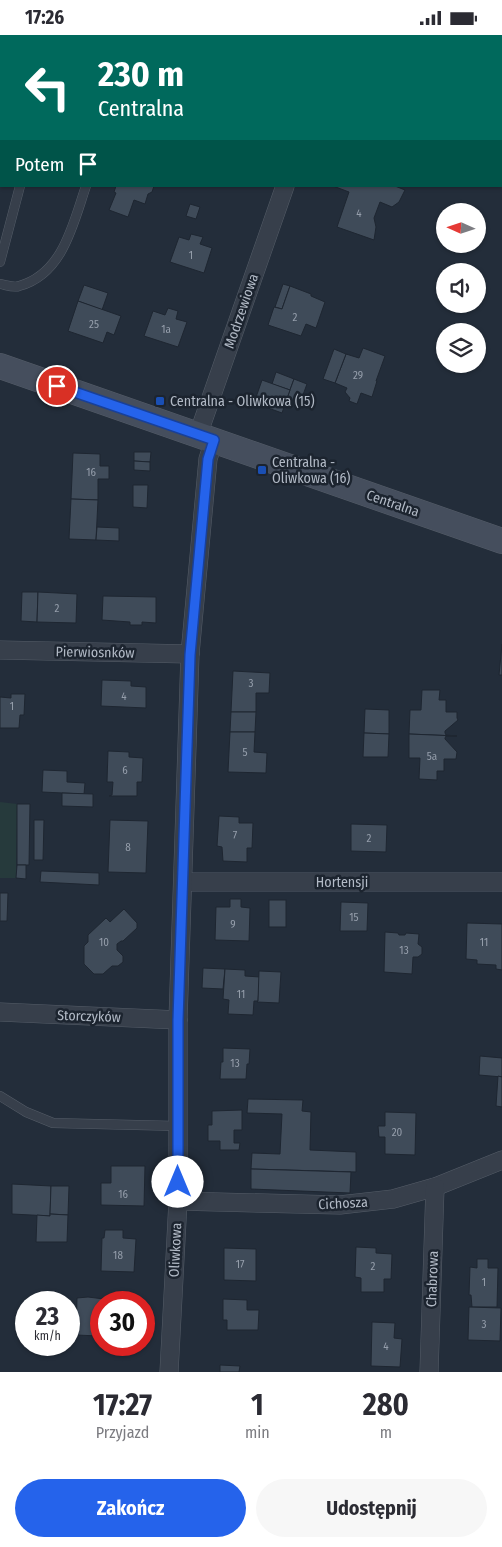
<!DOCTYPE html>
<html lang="pl">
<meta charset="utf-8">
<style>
body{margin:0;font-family:"Fira Sans Condensed",sans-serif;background:#f7f7f7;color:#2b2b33;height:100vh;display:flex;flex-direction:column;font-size:19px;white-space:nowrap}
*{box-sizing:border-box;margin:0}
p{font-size:16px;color:#7c7c81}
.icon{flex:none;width:28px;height:28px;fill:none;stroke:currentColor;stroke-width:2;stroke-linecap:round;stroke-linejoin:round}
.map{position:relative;height:1337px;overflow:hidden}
.details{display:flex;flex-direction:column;background:#fff;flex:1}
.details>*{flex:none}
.hud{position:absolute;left:0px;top:0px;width:502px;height:152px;box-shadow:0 1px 4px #0004;background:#00695c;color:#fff;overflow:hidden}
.needle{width:32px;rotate:273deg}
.fabs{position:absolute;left:436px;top:168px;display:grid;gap:10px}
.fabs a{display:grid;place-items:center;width:50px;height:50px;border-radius:50%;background:#fff;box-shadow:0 1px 4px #0004;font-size:25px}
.speed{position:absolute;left:15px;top:1256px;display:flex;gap:10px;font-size:25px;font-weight:700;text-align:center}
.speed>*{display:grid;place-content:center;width:65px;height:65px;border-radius:50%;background:#fff;box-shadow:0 1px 4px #0004;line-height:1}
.speed small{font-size:12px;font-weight:400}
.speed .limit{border:8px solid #d22;background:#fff;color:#111}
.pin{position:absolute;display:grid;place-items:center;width:42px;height:42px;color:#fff;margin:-21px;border:2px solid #fff;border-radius:50%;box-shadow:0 1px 5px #0007}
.me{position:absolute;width:55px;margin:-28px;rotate:0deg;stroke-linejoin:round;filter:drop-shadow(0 0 4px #0008)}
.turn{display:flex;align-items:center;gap:18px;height:105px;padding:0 15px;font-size:22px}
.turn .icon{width:65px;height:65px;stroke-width:2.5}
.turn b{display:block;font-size:35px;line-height:42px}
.then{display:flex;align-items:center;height:48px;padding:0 15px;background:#0003;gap:10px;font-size:19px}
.eta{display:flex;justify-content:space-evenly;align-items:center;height:85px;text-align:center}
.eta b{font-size:30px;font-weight:700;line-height:35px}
.cta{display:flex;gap:10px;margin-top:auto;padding:10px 15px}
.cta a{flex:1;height:58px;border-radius:30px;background:#2563eb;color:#fff;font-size:20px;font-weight:700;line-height:58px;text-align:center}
.cta a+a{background:#f7f7f7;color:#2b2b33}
.status{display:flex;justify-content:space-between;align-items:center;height:35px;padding:0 25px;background:#fff;direction:ltr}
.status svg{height:14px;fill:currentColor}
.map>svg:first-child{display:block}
</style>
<div class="status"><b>17:26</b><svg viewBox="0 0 49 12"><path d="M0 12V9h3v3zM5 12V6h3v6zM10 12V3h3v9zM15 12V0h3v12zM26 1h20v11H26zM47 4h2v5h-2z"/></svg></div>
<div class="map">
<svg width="502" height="1337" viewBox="0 0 502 1337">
<rect width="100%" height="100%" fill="#232d3a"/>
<polygon fill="#263a3c" points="0,767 17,769 16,843 0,843"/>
<g fill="#3f4b59" stroke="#1e2631">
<polygon points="240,0 281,0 281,1 239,1"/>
<polygon points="382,0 450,0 449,1 381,1"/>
<polygon points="116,151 154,151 152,157 148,159 145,169 134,165 128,182 109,175 116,158 114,157"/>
<polygon points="333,151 395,151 405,155 399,167 392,172 380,167 374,183 376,192 374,205 337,192 349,157"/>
<polygon points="190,169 200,172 196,184 186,181"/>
<polygon points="191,199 203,202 200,209 212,213 204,238 170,227 179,202 189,205"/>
<polygon points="283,249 290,251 282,274 275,272"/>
<polygon points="84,250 108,258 102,275 78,266"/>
<polygon points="290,251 311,259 311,261 325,267 316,293 306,289 301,301 268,290 274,272 282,274"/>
<polygon points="78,266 121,281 114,300 107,297 103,308 68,296"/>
<polygon points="168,273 178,276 176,284 187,287 178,312 144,301 153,276 165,280"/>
<polygon points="363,313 385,321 376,346 377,346 372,362 361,358 357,369 349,366 350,363 345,357 347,353 335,348 346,319 359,323"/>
<polygon points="334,314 346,319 335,348 323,344"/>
<polygon points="276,337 294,344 290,355 272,349"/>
<polygon points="294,344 307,349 300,368 287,363"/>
<polygon points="262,345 290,355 282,378 254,368"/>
<polygon points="134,417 151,417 150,427 134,426"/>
<polygon points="73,418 100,419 100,431 109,431 109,444 98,444 98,465 71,464"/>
<polygon points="134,426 150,427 150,436 134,435"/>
<polygon points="133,450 148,450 147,473 133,472"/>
<polygon points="71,464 98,465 96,505 69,504"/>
<polygon points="97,492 119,493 119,506 96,505"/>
<polygon points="22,557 38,557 37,587 21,586"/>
<polygon points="38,557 77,559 76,588 37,587"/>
<polygon points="103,561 156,562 156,588 142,587 142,590 130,590 130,587 102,585"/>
<polygon points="502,609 502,640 499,640"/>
<polygon points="233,636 270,638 269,658 256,658 256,677 231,677"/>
<polygon points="102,645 131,646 131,651 146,652 146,673 101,671"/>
<polygon points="422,655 440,655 439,665 446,665 446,677 457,677 457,683 458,685 445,696 445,698 446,700 457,701 409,699 410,675 421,675"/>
<polygon points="11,659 25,659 24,680 20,680 19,693 0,693 0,662 11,663"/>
<polygon points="365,674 389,675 389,699 364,698"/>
<polygon points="231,677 256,677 255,697 230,697"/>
<polygon points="230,697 255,697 254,717 267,718 266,738 228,737"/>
<polygon points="364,698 389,699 388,722 363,722"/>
<polygon points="409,699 457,701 446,701 445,703 445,704 457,717 456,724 444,724 444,736 437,736 437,745 419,744 420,723 409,723"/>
<polygon points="108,716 129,717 129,722 143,723 142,747 137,747 137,761 109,761 112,760 113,747 107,747"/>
<polygon points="43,735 67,736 67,747 85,748 84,759 42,757"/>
<polygon points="62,758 93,759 93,772 62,771"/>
<polygon points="17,769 30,769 29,830 17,830"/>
<polygon points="219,781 239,782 239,788 253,788 252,813 247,813 247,827 223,826 222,812 217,811"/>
<polygon points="34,785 44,785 43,825 34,825"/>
<polygon points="110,785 148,786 146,838 108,837"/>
<polygon points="351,789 387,790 386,817 351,816"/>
<polygon points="17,830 26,830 26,844 16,843"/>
<polygon points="41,836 99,838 99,850 40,847"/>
<polygon points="0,858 8,858 7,886 0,886"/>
<polygon points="230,864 241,864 241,872 250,873 249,906 215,905 216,872 230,872"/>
<rect x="269" y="865" width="17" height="27"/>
<polygon points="341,867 368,868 367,896 340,896"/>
<polygon points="124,874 137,888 137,893 123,906 121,906 117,909 117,915 123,921 123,927 118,931 112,931 103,939 94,939 84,929 84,911 88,907 88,900 106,883 110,887"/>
<polygon points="467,888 502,889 502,935 496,934 496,930 477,929 477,925 466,924"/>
<polygon points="385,897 398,898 399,900 405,900 406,898 419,899 418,909 422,912 422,919 418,922 413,922 412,939 384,937"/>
<polygon points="203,933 225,934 223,954 202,953"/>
<polygon points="225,934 245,935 245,941 260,942 258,966 254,966 253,980 228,979 229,965 223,964"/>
<polygon points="259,936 281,937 279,968 257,967 258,966"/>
<polygon points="223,1013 250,1014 249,1029 247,1029 246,1044 220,1044 221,1027 223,1027"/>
<polygon points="480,1021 502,1023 502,1042 479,1040"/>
<polygon points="498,1041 502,1042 502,1072 496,1071"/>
<polygon points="248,1064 303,1065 302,1076 311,1077 310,1115 356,1117 356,1137 251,1134 252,1118 280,1119 282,1079 247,1078"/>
<polygon points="242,1075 242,1095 234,1095 234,1108 240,1108 239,1115 220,1115 220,1106 208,1106 208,1090 212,1090 212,1076"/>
<polygon points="385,1077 416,1078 415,1120 385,1119 385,1102 379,1102 378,1091 385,1091"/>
<polygon points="111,1131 145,1131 144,1171 101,1170 101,1148 111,1148"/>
<polygon points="251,1134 351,1137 350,1158 251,1154"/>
<polygon points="12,1149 51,1151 50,1181 12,1179"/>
<polygon points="51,1151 69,1151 68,1180 50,1179"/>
<polygon points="50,1179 68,1180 67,1207 36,1207 37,1180 50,1181"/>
<polygon points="105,1195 123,1195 123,1203 136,1204 134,1237 101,1236 102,1203 104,1203"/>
<polygon points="356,1212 376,1213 376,1218 392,1219 391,1244 384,1244 384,1257 361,1257 361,1243 355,1242"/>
<polygon points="224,1213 256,1214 256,1246 224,1245"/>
<polygon points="477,1224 488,1224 488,1233 498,1233 497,1272 472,1272 471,1260 469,1260 470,1232 477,1233"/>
<polygon points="88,1262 104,1264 104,1268 101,1268 101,1285 100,1285 99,1301 76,1300 77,1263"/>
<polygon points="104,1264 134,1265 134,1268 104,1268"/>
<polygon points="223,1264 247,1265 247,1275 259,1275 258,1295 227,1295 227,1285 223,1285"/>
<polygon points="469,1272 501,1273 500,1306 468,1305"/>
<polygon points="100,1285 101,1285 101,1310 132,1310 132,1312 99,1311"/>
<polygon points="372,1287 395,1288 394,1303 402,1304 400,1332 371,1331"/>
<polygon points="220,1330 240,1331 239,1337 220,1337"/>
</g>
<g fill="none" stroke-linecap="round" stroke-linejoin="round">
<defs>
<g id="lane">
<polyline points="69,0 70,1"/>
<polyline points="0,227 20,151"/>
<path d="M0 249C6 250 14 253 19 251 63 239 73 189 86 151"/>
<polyline points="0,1061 26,1077 53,1088 178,1091"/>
</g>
<g id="street">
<polyline points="337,1 338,0"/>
<polyline points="198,400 285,151"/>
<polyline points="0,615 190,619"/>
<polyline points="183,847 502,847"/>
<polyline points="0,977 178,985"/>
<polyline points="178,1166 340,1170 393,1164 435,1152 502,1125"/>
<polyline points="169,1337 178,1166 178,985 190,619 208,424 214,405"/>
<polyline points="429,1337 435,1152"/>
</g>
<polyline id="secondary" points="0,331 502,506"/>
</defs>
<use href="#lane" stroke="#555d68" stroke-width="10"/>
<use href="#street" stroke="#555d68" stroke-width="19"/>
<use href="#secondary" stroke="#555d68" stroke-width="26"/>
<use href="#lane" stroke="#373f4b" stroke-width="9"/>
<use href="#street" stroke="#373f4b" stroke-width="18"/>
<use href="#secondary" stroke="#454e5d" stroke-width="25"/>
</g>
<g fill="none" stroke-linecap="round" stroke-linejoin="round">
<defs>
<polyline id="route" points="57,351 214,405 208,424 190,620 178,985 178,1147"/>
</defs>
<use href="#route" stroke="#184099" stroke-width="12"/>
<use href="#route" stroke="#2563eb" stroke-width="9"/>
</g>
<g fill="#1a4fb4" stroke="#1c242f" stroke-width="2">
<rect x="155" y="361" width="10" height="10" rx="2.5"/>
<rect x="257" y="430" width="10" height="10" rx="2.5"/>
</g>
<g text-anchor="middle" stroke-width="5" stroke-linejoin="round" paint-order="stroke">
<g font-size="11" fill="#959eab">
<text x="359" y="182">4</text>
<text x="191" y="224">1</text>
<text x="295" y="286">2</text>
<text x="94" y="293">25</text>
<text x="166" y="298">1a</text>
<text x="358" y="344">29</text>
<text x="91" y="441">16</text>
<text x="57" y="577">2</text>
<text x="251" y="652">3</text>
<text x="124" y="665">4</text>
<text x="12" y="675">1</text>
<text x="245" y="721">5</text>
<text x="432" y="725">5a</text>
<text x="125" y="739">6</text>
<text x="235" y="804">7</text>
<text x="369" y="807">2</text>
<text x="128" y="816">8</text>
<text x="354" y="886">15</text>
<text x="233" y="893">9</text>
<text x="104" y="911">10</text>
<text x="484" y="911">11</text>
<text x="404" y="919">13</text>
<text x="241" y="963">11</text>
<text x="235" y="1032">13</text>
<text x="397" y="1101">20</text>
<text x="123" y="1163">16</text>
<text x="118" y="1224">18</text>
<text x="240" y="1233">17</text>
<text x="373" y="1235">2</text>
<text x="484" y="1251">1</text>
<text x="484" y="1293">3</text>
<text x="386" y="1315">4</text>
</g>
<g font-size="14" fill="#b2bac6" stroke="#1c242f">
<text transform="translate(241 276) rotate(-71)" y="5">Modrzewiowa</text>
<text transform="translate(393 468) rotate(19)" y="5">Centralna</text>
<text transform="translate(95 617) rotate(1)" y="5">Pierwiosnków</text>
<text x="342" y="852">Hortensji</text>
<text transform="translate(89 981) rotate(2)" y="5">Storczyków</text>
<text transform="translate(343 1168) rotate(-3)" y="5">Cichosza</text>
<text transform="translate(175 1215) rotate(-87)" y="5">Oliwkowa</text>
<text transform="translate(432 1244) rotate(-88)" y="5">Chabrowa</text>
</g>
<g font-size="14" fill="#b2bac6" stroke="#1c242f" text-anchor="start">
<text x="170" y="371">Centralna - Oliwkowa (15)</text>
<text x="272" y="432">Centralna -<tspan x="272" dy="16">Oliwkowa (16)</tspan></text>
</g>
</g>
</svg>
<div class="fabs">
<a><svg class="needle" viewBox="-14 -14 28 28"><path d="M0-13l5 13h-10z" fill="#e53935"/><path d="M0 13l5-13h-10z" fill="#7c7c81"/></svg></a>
<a><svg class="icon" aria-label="sound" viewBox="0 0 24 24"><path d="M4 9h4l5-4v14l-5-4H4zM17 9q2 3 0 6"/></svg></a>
<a><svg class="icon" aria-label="layers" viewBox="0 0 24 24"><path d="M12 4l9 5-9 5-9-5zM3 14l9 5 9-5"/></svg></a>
</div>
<div class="speed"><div>23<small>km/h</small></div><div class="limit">30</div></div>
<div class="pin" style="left:57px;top:351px;background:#d93025"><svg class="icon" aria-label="arrive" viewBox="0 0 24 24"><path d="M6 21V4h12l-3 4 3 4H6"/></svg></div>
<svg class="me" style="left:178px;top:1147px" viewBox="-20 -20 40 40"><circle r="19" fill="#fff"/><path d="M0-13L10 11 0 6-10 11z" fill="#2563eb"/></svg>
<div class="hud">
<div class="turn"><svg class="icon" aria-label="left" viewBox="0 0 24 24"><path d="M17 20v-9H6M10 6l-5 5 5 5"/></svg><div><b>230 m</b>Centralna</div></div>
<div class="then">Potem<svg class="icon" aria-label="arrive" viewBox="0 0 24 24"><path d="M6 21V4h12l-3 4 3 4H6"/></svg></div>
</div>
</div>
<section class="details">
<div class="eta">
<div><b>17:27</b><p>Przyjazd</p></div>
<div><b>1</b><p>min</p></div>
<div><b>280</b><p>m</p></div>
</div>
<div class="cta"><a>Zakończ</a><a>Udostępnij</a></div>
</section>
